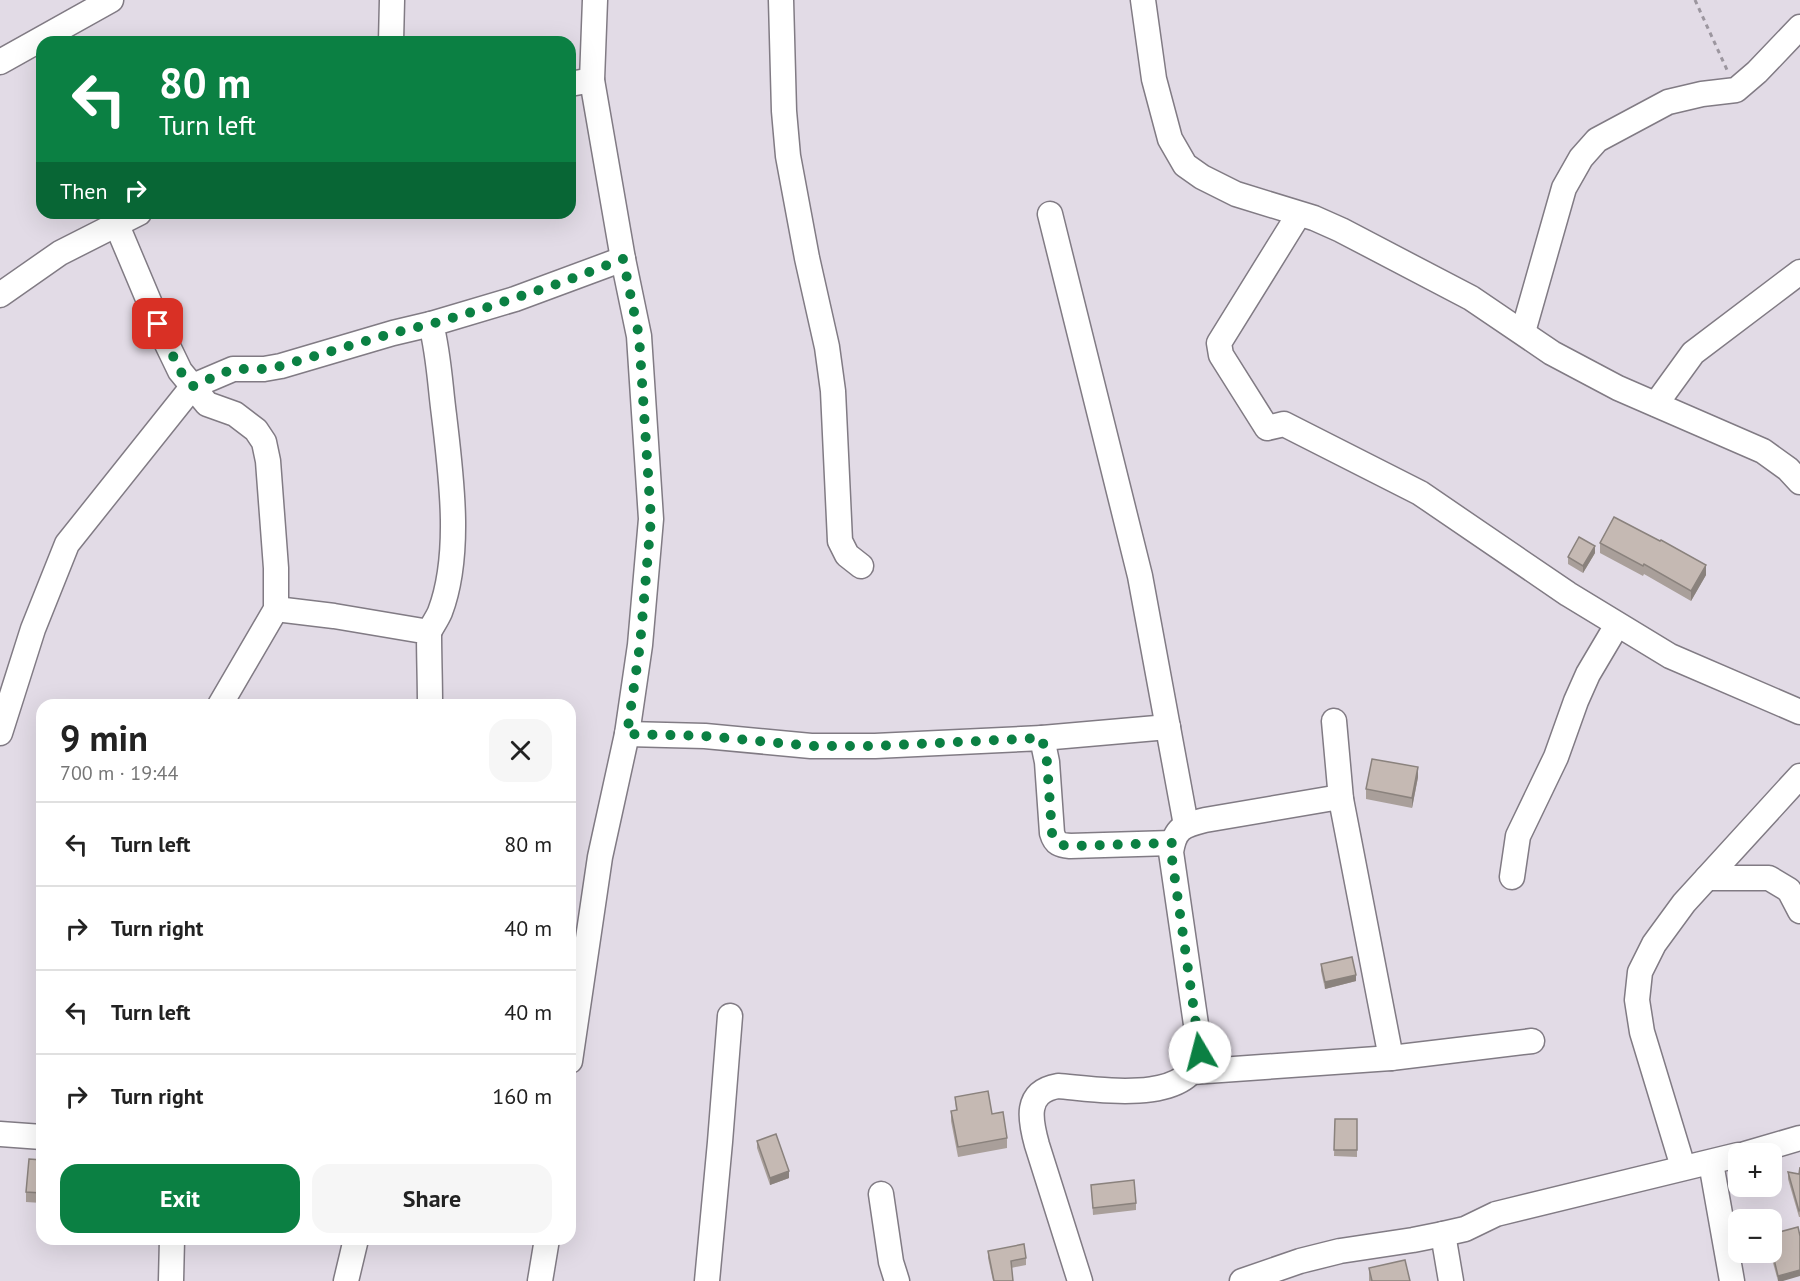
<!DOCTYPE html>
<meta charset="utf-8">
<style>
body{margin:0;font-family:"PT Sans",sans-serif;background:#f6f6f6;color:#222;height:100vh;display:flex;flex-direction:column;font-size:22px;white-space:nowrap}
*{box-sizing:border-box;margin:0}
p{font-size:20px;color:#767676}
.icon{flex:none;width:33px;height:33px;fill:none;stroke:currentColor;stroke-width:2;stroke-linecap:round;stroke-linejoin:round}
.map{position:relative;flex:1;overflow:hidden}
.panel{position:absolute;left:36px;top:699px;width:540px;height:546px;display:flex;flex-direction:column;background:#fff;border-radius:18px;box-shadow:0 6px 24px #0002}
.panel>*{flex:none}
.banner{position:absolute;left:36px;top:36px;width:540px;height:183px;border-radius:18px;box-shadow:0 6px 24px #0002;background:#0b8043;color:#fff;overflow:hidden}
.buttons{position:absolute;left:1728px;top:1143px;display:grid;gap:12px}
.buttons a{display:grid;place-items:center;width:54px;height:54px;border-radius:12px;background:#fff;box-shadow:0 6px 24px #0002;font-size:30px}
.pin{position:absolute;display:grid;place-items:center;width:51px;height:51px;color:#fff;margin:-26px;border-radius:12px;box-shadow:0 3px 9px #0006}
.me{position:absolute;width:66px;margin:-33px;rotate:352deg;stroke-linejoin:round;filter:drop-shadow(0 0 4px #0008)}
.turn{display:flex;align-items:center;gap:21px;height:126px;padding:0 24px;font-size:27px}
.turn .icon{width:78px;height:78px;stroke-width:2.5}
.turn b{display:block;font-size:42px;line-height:51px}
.then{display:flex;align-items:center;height:57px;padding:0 24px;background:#0003;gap:12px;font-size:22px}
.round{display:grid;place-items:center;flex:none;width:63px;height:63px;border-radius:18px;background:#f6f6f6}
.head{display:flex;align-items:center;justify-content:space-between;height:102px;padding:0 24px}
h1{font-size:36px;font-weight:700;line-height:45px}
.button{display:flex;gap:12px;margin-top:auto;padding:12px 24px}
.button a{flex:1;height:69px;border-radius:18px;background:#0b8043;color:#fff;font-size:24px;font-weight:700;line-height:69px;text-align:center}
.button a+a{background:#f6f6f6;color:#222}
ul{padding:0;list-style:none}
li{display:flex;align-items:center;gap:18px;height:84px;padding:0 24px;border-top:2px solid #e0e0e0}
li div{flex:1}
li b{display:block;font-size:22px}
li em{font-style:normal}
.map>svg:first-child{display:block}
</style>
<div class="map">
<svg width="1800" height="1281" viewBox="0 0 1800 1281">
<rect width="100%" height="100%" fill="#e2dbe6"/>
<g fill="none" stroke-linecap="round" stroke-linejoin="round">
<defs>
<g id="minor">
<polyline points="781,0 784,111 788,156 807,258 827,347 833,391 840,541 847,555 861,566"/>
<polyline points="1143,0 1154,79 1170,139 1185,165 1202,177 1236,194 1314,218 1341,230 1471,298 1552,353 1618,388 1763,451 1788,469 1800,482"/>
<polyline points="391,42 392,0"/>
<polyline points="0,62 111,0"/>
<polyline points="570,84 592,80"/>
<polyline points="1050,214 1140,576 1186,825"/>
<polyline points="1299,214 1219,343 1221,355 1267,428 1284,424 1420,493 1568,594 1670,656 1800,712"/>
<polyline points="116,223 167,344 180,371 207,404 235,414 256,430 264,442 268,461 276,568 276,609 220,705"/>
<polyline points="0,295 60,253 139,213"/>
<polyline points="1523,332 1564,188 1581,158 1597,140 1668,102 1702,94 1736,90 1757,72 1800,27"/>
<polyline points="1656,404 1693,353 1800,272"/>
<path d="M276 609 334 616 429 632C429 657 430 680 430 705"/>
<path d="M429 632C432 626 437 619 440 612 462 554 451 475 444 415 440 385 439 355 431 324L515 299 623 259"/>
<polyline points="1334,721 1341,799 1391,1058"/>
<polyline points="0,733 33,629 67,544 193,386 233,369 264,369 281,366 393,333 431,324"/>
<path d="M627 734 705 736 811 746H875L1042 738 1047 762 1052 833C1055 844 1060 845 1070 846L1172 843"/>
<polyline points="1042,738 1168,727"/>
<polyline points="1512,877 1518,836 1556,757 1576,701 1588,674 1617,625"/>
<polyline points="1707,878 1769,878 1789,890 1800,911"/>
<polyline points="570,1061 600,857 627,734 640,645 651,519 639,336 623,259 592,80 595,0"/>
<polyline points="1192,1072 1391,1058 1532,1041"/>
<polyline points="0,1134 42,1137"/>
<polyline points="1745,1154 1800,1138"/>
<polyline points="1711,1163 1732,1281"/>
<polyline points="1683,1167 1642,1032 1637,1000 1640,972 1654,944 1684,903 1800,776"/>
<polyline points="881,1194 891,1262 897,1281"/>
<polyline points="171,1281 172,1239"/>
<polyline points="346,1281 356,1239"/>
<polyline points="540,1281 547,1239"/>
<polyline points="707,1281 720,1142 730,1016"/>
<path d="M1080 1281 1037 1145C1030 1120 1024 1092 1058 1086 1097 1089 1192 1106 1200 1052L1171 852C1175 828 1182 826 1205 820L1334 798 1341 799"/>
<polyline points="1242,1281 1300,1261 1340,1251 1413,1240 1443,1234"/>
<polyline points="1451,1281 1443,1234 1465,1229 1496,1214 1738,1155"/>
</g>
</defs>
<use href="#minor" stroke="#817b84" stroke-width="27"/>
<polyline stroke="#9c969f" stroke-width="3" stroke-dasharray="4.5 4.5" stroke-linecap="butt" points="1695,0 1728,72"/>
<use href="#minor" stroke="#fff" stroke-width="24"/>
</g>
<g fill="#a99f9a">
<polygon points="1600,543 1706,575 1691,601 1644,574 1643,576 1600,553"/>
<polygon points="1595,553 1583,573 1568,564 1568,557"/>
<polygon points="1418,777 1412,808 1366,799 1366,789"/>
<polygon points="1321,964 1356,981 1325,989 1321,971"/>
<polygon points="955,1097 992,1114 1007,1138 1007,1148 958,1157 951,1121 951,1111 956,1110"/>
<polygon points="1335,1119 1357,1119 1357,1157 1334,1156"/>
<polygon points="757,1141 789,1178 770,1185 757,1148"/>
<polygon points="42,1160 42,1203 26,1202 26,1192"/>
<polygon points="1800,1167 1800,1217 1799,1217 1788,1179 1788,1172 1799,1174"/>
<polygon points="1091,1185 1136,1203 1136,1210 1093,1215"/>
<polygon points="988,1251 1026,1258 1026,1265 1011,1268 1013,1281 993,1281 988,1258"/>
<polygon points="1770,1252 1772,1252 1783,1281 1778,1281"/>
<polygon points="1369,1268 1410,1281 1369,1281"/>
</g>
<g fill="#8a827d">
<polygon points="1595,546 1595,553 1583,573 1583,566"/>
<polygon points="1706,565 1706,575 1691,601 1691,591"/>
<polygon points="1418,767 1418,777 1412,808 1412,798"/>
<polygon points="1356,975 1356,981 1325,989 1325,982"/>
<polygon points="789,1171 789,1178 770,1185 770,1178"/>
<polygon points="1800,1270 1800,1276 1783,1281 1778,1281 1778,1276"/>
</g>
<g fill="#c5b9b3" stroke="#8a827d" stroke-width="1.5">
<polygon points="1614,517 1660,541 1661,540 1706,565 1691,591 1644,564 1643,566 1600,543"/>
<polygon points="1579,537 1595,546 1583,566 1568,557"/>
<polygon points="1372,759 1418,767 1412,798 1366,789"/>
<polygon points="1352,957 1356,975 1325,982 1321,964"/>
<polygon points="988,1091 992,1114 1003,1112 1007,1138 958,1147 951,1111 957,1110 955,1097"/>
<polygon points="1335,1119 1357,1119 1357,1150 1334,1150"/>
<polygon points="776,1134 789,1171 770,1178 757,1141"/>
<polygon points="29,1159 42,1160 42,1193 26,1192"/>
<polygon points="1800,1167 1800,1210 1799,1211 1788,1172 1799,1174"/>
<polygon points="1134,1180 1136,1203 1093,1208 1091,1185"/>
<polygon points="1798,1227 1800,1236 1800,1270 1778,1276 1772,1251 1772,1234"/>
<polygon points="1024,1244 1026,1258 1011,1261 1013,1281 994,1281 988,1251"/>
<polygon points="1405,1260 1410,1281 1372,1281 1369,1268"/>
</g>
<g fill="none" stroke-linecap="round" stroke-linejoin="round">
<path stroke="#0b8043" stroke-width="10" stroke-dasharray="0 18" d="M158 324 180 371 193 386 233 369H264L281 366 393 333 431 324 479 310 563 282 623 259 639 336 651 519 640 645 627 734 705 736 811 746H875L1042 738 1047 762 1052 833C1055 844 1060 845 1070 846L1172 843 1171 852 1200 1052"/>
</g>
</svg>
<div class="buttons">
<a>+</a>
<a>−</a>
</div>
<div class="pin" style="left:158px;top:324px;background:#d93025"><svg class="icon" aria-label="arrive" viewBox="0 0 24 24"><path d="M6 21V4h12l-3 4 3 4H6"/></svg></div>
<svg class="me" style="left:1200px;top:1052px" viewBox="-20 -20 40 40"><circle r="19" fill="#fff"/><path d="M0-13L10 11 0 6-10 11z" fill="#0b8043"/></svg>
<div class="banner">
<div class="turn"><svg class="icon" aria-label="left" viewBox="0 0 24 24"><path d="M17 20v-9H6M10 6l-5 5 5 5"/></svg><div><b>80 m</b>Turn left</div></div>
<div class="then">Then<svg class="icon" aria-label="right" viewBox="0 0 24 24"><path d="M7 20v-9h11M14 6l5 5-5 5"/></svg></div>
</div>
<section class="panel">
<div class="head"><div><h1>9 min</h1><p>700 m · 19:44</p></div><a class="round"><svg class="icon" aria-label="close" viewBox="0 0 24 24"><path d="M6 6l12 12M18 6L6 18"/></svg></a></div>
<ul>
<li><svg class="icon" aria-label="left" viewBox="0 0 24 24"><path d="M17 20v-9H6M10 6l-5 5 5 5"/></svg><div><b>Turn left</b></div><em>80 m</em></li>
<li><svg class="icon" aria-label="right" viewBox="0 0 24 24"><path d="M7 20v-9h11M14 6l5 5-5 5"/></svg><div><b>Turn right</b></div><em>40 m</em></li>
<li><svg class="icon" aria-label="left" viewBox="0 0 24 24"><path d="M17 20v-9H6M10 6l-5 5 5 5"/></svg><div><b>Turn left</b></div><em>40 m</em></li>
<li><svg class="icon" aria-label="right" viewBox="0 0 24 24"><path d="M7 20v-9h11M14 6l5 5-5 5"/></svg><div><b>Turn right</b></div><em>160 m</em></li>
</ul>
<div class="button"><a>Exit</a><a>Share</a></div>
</section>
</div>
